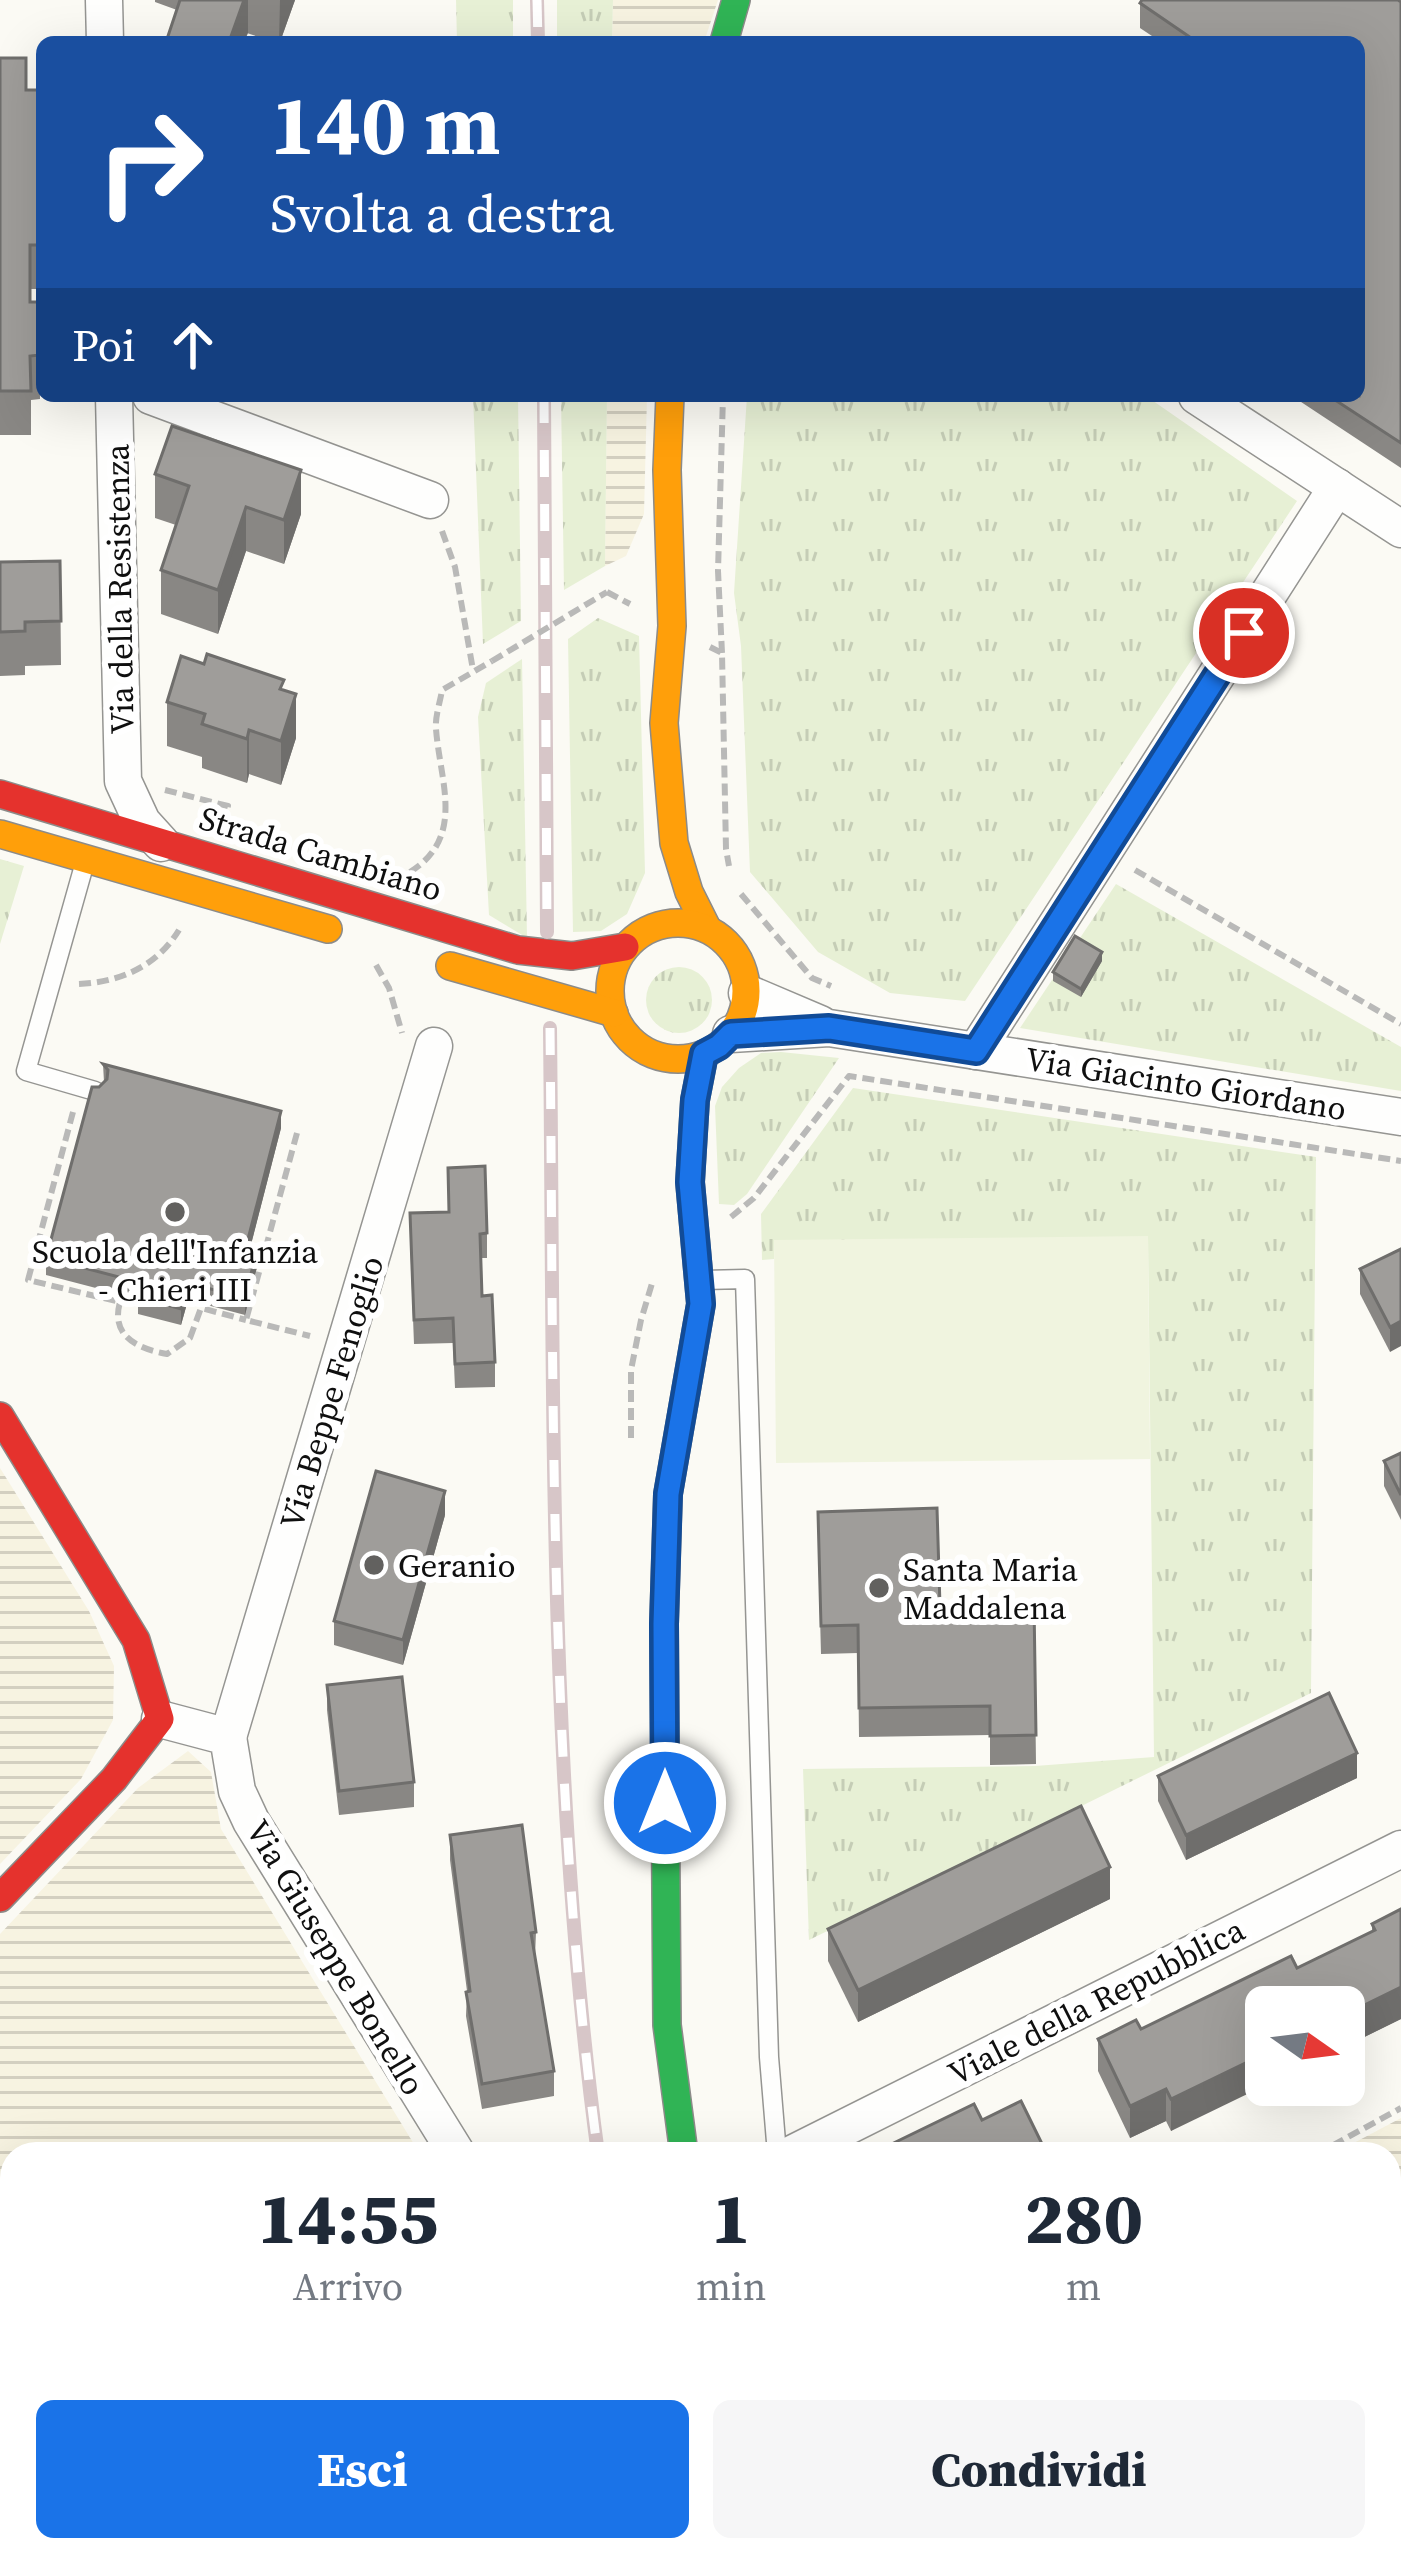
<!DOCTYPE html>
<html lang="it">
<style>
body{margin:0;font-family:"Source Serif 4",serif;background:#f6f6f7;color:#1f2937;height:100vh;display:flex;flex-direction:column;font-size:45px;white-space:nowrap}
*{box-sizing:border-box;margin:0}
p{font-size:39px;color:#747a83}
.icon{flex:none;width:66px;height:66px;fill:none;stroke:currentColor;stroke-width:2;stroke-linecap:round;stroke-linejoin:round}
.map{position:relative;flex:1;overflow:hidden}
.panel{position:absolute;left:0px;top:2142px;width:1401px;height:420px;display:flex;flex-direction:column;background:#fff;border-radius:36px 36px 0 0;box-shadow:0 12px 48px #0002}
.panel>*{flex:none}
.hud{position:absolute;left:36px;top:36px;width:1329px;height:366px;border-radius:18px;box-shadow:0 12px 48px #0002;background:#1a4fa0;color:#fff;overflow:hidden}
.needle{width:78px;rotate:104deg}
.controls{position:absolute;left:1245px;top:1986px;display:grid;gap:24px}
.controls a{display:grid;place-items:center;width:120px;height:120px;border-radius:18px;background:#fff;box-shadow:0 12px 48px #0002;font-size:60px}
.pin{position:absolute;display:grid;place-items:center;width:102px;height:102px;color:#fff;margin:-51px;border:6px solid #fff;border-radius:50%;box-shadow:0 3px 12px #0007}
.me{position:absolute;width:132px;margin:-66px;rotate:0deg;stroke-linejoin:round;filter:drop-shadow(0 0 9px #0008)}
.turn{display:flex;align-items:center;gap:42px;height:252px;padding:0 36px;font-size:54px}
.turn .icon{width:156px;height:156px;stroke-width:2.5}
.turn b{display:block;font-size:84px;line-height:102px}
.then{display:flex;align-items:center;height:114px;padding:0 36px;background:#0003;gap:24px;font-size:45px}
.eta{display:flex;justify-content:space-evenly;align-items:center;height:204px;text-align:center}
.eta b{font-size:72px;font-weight:800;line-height:84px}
.cta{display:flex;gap:24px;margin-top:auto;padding:24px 36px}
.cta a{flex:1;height:138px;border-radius:18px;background:#1a73e8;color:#fff;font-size:48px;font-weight:800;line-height:138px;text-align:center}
.cta a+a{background:#f6f6f7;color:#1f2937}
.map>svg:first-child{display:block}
</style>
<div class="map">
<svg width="1401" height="2562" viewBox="0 0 1401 2562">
<defs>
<pattern id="farmland-rules" width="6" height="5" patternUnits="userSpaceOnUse" patternTransform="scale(3)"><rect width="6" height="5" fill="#f7f3e1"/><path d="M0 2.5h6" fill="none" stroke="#d3cfc0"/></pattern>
<pattern id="grass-tufts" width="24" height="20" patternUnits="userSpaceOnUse" patternTransform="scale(3)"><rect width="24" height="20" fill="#e7f0d5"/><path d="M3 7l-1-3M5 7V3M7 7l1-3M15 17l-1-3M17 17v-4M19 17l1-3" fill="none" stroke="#c5cdb6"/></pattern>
</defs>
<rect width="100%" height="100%" fill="#fbfaf4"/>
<g fill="url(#farmland-rules)">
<polygon points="613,0 718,0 704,42 612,42"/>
<polygon points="607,396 647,396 644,514 626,556 605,566"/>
<polygon points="0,1468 89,1611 114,1666 113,1720 81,1779 0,1864"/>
<polygon points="188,1751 211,1772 221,1829 420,2154 12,2154 12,2359 0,2351 0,1934 138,1788"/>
<polygon points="1401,2118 1401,2562 810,2562 806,2550 1389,2550 1389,2154 1333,2154"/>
<polygon points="12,2423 12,2550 545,2550 535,2562 0,2562 0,2436"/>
</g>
<g fill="url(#grass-tufts)">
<polygon points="456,0 513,0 513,42 457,42"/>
<polygon points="557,0 613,0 612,42 557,42"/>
<polygon points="473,396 518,396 521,621 483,644"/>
<polygon points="561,396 607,396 605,566 564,590"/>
<polygon points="747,396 1146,396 1297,501 965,1001 890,993 818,952 750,872 741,646 734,593"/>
<polygon points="598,618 639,636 645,873 627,914 601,931 573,932 568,639"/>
<polygon points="522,659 527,938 489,915 478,717 486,683"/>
<polygon points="0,859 24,866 0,944"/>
<polygon points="1116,884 1401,1047 1401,1091 1020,1028"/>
<circle cx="679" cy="1000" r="33"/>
<polygon points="781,1052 839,1058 747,1194 734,1205 719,1204 715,1106 722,1087 739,1068 761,1053"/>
<polygon points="853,1088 1316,1157 1311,1693 809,1940 803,1769 1035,1766 1154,1757 1148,1237 774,1241 774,1259 762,1260 761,1214"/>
</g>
<polygon fill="#f0f4df" points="1148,1236 1150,1459 776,1463 774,1240"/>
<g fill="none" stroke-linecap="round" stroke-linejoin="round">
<defs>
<g id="lane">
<polyline points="85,862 26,1071 95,1091"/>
<polyline points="704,1280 745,1279 769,2057 777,2154"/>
</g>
<g id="street">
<polyline points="104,0 105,42"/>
<polyline points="114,396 123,781 142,822 161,843"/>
<polyline points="151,396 430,500"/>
<polyline points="1197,396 1401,529"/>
<polyline points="747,993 820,1024"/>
<polyline points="731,1034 829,1028 1401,1117"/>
<polyline points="976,1051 1337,487"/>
<polyline points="160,1719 228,1737 237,1791 251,1821 457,2154"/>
<polyline points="228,1737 434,1046"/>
<polyline points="792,2154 1401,1849"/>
<polyline points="620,2550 621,2562"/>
</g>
<g id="fast">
<polyline points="724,42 736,0"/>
<polyline points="667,1524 664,1624 667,2025 684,2154"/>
</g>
<g id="slow">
<polyline points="670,396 667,470 672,626 664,723 674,843 689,892 707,928"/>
<polyline points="0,834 328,929"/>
<circle cx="678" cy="991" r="68"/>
<polyline points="450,966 614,1013"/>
<polyline points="667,1524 668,1494 701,1304 690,1182 695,1100 704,1054"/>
<polyline points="778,2550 782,2562"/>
</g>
<g id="jam">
<polyline points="0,794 518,950 572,956 625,947"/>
<polyline points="0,1416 136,1640 160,1719 114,1779 0,1898"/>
</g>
</defs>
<use href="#lane" stroke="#959592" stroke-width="21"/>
<use href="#street" stroke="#959592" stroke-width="39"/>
<use href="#fast" stroke="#8c8b89" stroke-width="30"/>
<use href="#slow" stroke="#8c8b89" stroke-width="30"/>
<use href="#jam" stroke="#8c8b89" stroke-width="30"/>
<g stroke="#b9b9b8" stroke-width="6" stroke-dasharray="12 6" stroke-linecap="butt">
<polyline points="442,531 455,567 473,670"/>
<polyline points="607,592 630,604"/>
<polyline points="710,647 722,653 726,849 729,866"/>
<polyline points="722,653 718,571 723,396"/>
<polyline points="165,790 228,806 225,817"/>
<polyline points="1135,870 1401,1024"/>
<path d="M410 872C466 837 440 782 436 729 435 716 440 703 442 690L492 661"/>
<polyline points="741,894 812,978 831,986"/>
<polyline points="376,965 389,988 402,1033"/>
<path d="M79 984C121 982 157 966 179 930"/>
<path d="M73 1112 28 1280 120 1302C110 1337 139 1349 167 1354L190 1338 201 1308 246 1320"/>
<polyline points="297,1133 246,1320 310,1336"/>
<polyline points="731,1217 754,1198 849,1076 1401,1161"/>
<polyline points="631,1438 631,1370 641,1320 653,1280"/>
<polyline points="1317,2154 1401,2108"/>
</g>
<use href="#lane" stroke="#fefefd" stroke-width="18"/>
<use href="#street" stroke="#fefefd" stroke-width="36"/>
<use href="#fast" stroke="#30b455" stroke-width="27"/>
<use href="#slow" stroke="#ff9f0a" stroke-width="27"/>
<use href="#jam" stroke="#e5322d" stroke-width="27"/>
<defs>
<g id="rail">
<polyline points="537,0 538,42"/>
<polyline points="544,396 547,932"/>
<path d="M550 1028C554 1404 548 1781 598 2154"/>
<polyline points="684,2550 687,2562"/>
</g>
</defs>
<use href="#rail" stroke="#d7c6c8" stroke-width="14"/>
<use href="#rail" stroke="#fff" stroke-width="9" stroke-dasharray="27" stroke-linecap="butt"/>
<polyline stroke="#b9b9b8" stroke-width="6" stroke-dasharray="12 6" stroke-linecap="butt" points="492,661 607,592"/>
</g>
<g fill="#898784">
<polygon points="155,0 295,0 280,42 274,42 177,10 155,2"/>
<polygon points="1401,2 1401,468 1292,396 1359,396 1359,42 1161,42 1140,28 1140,3"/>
<polygon points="0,58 26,90 38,90 39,289 30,289 30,302 39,302 40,399 31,400 31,435 0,435"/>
<polygon points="155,474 301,514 284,564 246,551 218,634 161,614 161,570 176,525 155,518"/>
<polygon points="60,561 61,665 25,666 25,675 0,676 0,562"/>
<polygon points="284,690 296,738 281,785 249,774 247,783 202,768 202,757 167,746 167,702"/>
<polygon points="1102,961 1081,997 1053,981 1053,972"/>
<polygon points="103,1064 281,1128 250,1248 257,1267 245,1315 188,1300 181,1325 138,1314 138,1299 46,1275 46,1258 99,1087 104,1082"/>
<polygon points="448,1168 487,1233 487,1258 481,1258 482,1296 495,1362 495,1387 455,1388 453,1343 414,1344 410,1238 448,1212"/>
<polygon points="1401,1249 1390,1352 1360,1294 1360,1269"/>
<polygon points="1401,1453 1401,1520 1384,1486 1384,1461"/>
<polygon points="445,1515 403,1665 334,1645 334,1621"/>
<polygon points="818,1541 940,1606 1034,1604 1036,1764 990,1765 990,1735 859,1737 858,1653 821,1654"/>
<polygon points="327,1685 414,1782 414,1807 339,1815 327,1710"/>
<polygon points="1158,1776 1357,1778 1186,1860 1158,1801"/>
<polygon points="450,1835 536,1932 535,1957 554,2071 554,2096 482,2109 466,2016 467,1991 450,1860"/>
<polygon points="1110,1899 858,2022 828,1961 828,1929"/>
<polygon points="1401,1909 1401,2019 1344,2047 1344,2007 1171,2131 1166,2121 1130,2138 1098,2071 1098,2039 1141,2029 1297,1968 1372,1931 1372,1924"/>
</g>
<g fill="#6f6e6c">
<polygon points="244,0 248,0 248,33 244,42 229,42"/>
<polygon points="280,0 295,0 280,42 279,42"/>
<polygon points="301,470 301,514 284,564 284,520"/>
<polygon points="246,507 246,551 218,634 218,590"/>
<polygon points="296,694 296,738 281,785 281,741"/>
<polygon points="249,730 249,774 247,783 247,739"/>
<polygon points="1102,952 1102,961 1081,997 1081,989"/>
<polygon points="281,1111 281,1128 246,1264 246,1247"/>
<polygon points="257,1250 257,1267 245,1315 245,1298"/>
<polygon points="188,1283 188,1300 181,1325 181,1309"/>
<polygon points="1401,1321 1401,1346 1390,1352 1390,1327"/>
<polygon points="445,1491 445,1515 403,1665 403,1640"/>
<polygon points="1357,1753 1357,1778 1186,1860 1186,1835"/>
<polygon points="1110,1867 1110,1899 858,2022 858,1990"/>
<polygon points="1401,1987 1401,2019 1344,2047 1344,2015"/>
<polygon points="1266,2053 1266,2085 1171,2131 1171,2099"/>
<polygon points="1166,2089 1166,2121 1130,2138 1130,2106"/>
</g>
<g fill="#9f9d9a" stroke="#6f6e6c" stroke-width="3">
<polygon points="180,0 244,0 229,42 166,42"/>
<polygon points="1142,0 1398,0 1401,2 1401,443 1329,396 1359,396 1359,42 1197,42 1140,3"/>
<polygon points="0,58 26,58 26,90 38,90 39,245 30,245 30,302 39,302 40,355 30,356 31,391 0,391"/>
<polygon points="172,426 301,470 284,520 246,507 218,590 161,570 189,486 155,474"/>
<polygon points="60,561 61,621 25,622 25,631 0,632 0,562"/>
<polygon points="207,654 284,680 280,689 296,694 281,741 249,730 247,739 202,724 205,714 167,702 181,656 204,664"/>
<polygon points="1075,936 1102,952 1081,989 1053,972"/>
<polygon points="103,1064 281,1111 246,1247 257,1250 245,1298 188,1283 181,1309 138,1297 142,1283 46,1258 92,1087 99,1087 107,1079 108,1070"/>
<polygon points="485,1166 487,1233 480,1234 482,1296 492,1295 495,1362 455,1364 453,1318 414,1320 410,1213 449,1212 448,1168"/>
<polygon points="1401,1249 1401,1321 1390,1327 1360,1269"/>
<polygon points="1401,1453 1401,1495 1384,1461"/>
<polygon points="376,1471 445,1491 403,1640 334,1621"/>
<polygon points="937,1508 940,1606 1034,1604 1036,1735 990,1736 990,1706 859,1708 858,1625 821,1626 818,1512"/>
<polygon points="402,1677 414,1782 339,1791 327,1685"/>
<polygon points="1329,1693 1357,1753 1186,1835 1158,1776"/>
<polygon points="1081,1806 1110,1867 858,1990 828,1929"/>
<polygon points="522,1825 536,1932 531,1933 554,2071 482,2084 466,1992 470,1991 450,1835"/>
<polygon points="1401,1909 1401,1987 1344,2015 1344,2007 1266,2007 1266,2053 1171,2099 1166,2089 1130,2106 1098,2039 1136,2020 1141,2029 1291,1956 1297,1968 1375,1930 1372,1924"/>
<polygon points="1021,2101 1047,2154 871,2154 974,2104 982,2120"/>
</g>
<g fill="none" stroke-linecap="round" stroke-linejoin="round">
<defs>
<polyline id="route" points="665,1803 664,1624 668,1494 701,1304 690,1182 695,1100 704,1054 719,1046 731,1034 829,1028 976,1051 1244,633"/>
</defs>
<use href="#route" stroke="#114b97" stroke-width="30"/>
<use href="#route" stroke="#1a73e8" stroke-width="21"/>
</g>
<g fill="#62615f" stroke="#fff" stroke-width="4.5">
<circle cx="175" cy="1212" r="12"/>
<circle cx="374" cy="1565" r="12"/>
<circle cx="879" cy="1588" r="12"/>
</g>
<g text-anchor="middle" stroke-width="12" stroke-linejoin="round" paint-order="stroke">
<g font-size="33" fill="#0f0f0f" stroke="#fff">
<text transform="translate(119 589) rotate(-91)" y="12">Via della Resistenza</text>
<text transform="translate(321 853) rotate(17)" y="12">Strada Cambiano</text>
<text transform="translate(1186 1083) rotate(9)" y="12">Via Giacinto Giordano</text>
<text transform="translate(331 1392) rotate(-73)" y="12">Via Beppe Fenoglio</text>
<text transform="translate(336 1957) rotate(59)" y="12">Via Giuseppe Bonello</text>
<text transform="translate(1096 2001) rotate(-27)" y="12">Viale della Repubblica</text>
</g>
<g font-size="33" fill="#0f0f0f" stroke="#fff" text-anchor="start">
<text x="175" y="1263" text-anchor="middle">Scuola dell'Infanzia<tspan x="175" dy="38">- Chieri III</tspan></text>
<text x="398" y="1577">Geranio</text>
<text x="903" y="1581">Santa Maria<tspan x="903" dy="38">Maddalena</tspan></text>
</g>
</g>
</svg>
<div class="controls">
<a><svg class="needle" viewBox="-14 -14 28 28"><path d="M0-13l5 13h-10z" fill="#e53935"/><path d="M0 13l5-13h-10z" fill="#747a83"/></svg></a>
</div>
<div class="pin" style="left:1244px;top:633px;background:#d93025"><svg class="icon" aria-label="arrive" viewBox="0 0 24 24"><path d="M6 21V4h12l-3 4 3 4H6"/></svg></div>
<svg class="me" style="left:665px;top:1803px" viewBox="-20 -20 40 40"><circle r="17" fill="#1a73e8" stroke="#fff" stroke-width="3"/><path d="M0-11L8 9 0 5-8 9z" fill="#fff"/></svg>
<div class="hud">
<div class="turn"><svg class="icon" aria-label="right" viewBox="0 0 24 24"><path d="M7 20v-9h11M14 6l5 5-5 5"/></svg><div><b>140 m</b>Svolta a destra</div></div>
<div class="then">Poi<svg class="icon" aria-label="ahead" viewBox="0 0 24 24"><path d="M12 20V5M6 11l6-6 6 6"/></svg></div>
</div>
<section class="panel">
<div class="eta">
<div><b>14:55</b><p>Arrivo</p></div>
<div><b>1</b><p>min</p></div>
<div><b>280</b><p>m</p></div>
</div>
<div class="cta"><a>Esci</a><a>Condividi</a></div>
</section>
</div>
